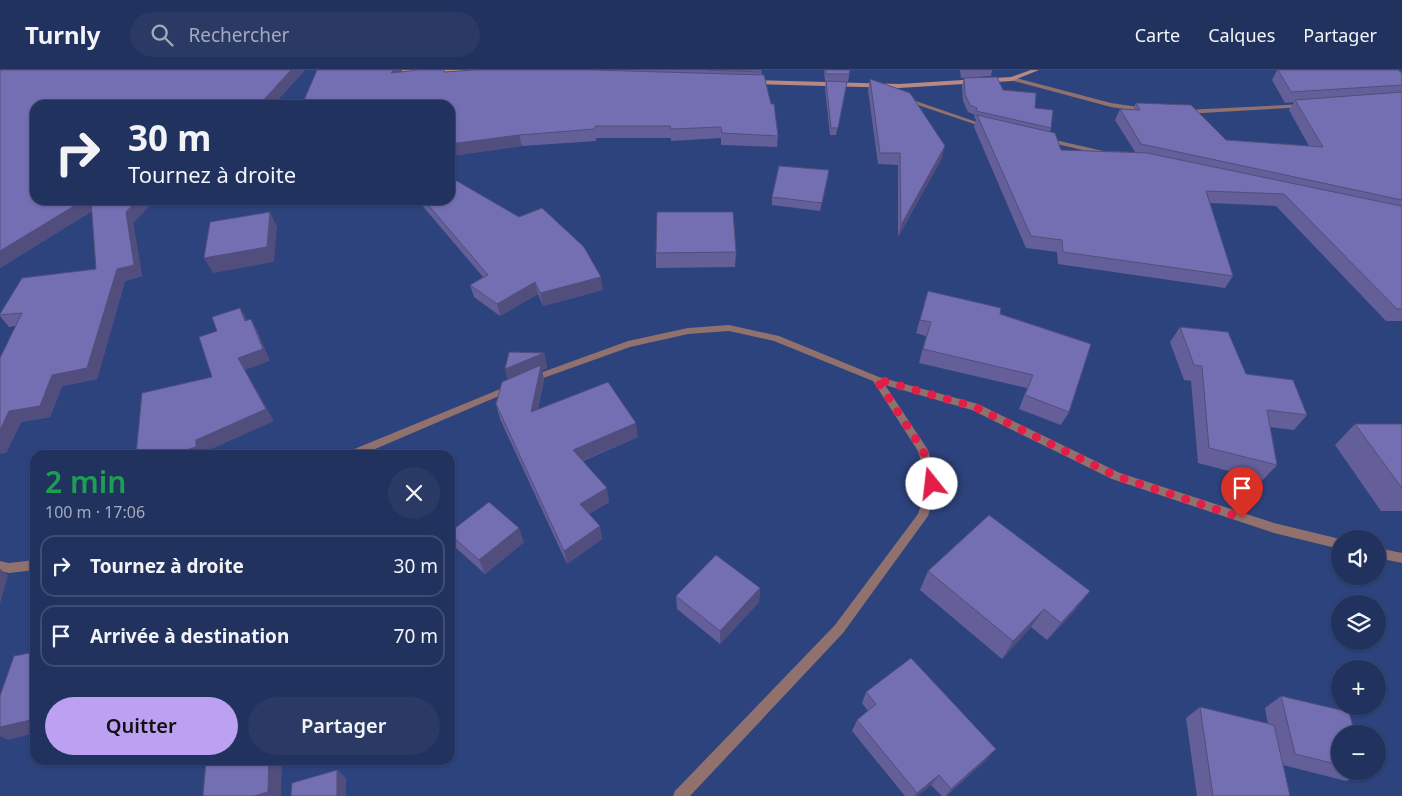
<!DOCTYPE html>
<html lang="fr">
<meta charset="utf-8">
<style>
body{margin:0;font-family:"Noto Sans",sans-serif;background:#2a3a64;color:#f1f3f6;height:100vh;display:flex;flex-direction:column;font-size:19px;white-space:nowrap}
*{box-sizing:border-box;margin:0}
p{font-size:16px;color:#a2aabc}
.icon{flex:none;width:28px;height:28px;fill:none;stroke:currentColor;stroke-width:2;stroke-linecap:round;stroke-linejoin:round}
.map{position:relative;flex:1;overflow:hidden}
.details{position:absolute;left:30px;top:380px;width:425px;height:315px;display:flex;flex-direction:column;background:#22325e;border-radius:15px;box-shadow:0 1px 4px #0004,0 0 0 1px #3f4d73}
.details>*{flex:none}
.hud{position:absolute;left:30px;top:30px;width:425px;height:105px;border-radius:15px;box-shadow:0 1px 4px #0004,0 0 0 1px #3f4d73;background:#22325e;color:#f1f3f6;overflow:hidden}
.tools{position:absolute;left:1331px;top:460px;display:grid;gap:10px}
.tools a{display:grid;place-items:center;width:55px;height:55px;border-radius:50%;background:#22325e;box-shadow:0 1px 4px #0004,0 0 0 1px #3f4d73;font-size:25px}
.pin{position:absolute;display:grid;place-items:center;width:42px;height:42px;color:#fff;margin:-51px -21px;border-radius:50% 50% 50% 0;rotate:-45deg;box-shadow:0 0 5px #0007}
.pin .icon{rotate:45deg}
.me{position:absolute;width:55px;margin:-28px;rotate:344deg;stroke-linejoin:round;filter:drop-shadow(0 0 4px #0008)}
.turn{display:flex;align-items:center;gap:18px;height:105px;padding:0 15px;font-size:22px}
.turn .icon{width:65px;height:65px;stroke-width:2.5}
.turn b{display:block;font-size:35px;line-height:42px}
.round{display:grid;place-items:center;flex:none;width:52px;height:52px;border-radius:26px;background:#2a3a64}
.headline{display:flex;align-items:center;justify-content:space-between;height:85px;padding:0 15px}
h1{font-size:30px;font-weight:600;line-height:38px;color:#1e9e55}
.action{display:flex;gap:10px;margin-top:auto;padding:10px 15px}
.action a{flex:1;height:58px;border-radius:30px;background:#bca0f2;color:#111;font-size:20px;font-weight:600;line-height:58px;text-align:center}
.action a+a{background:#2a3a64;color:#f1f3f6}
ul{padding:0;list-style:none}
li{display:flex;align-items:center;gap:15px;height:62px;margin:0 10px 8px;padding:0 5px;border:2px solid #3f4d73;border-radius:15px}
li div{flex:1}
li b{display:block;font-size:19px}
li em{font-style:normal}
header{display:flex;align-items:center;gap:30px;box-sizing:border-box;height:70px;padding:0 25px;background:#22325e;border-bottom:1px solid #3f4d73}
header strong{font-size:24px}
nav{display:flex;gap:28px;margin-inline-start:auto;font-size:18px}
.search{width:350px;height:45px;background:#2a3a64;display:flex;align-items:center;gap:12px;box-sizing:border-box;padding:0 18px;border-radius:28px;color:#a2aabc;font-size:19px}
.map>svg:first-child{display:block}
</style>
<header>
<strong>Turnly</strong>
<div class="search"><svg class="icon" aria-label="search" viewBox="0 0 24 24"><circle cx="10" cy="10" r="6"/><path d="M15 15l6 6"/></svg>Rechercher</div>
<nav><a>Carte</a><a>Calques</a><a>Partager</a></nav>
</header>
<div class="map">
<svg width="1402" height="726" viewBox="0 0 1402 726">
<rect width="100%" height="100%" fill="#2d437d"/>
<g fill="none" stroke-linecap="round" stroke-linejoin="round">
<g fill="#91716e" fill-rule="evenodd">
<polygon points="1012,7 1111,33 1145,38 1148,40 1145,42 1111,37 1010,10 1009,9"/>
<polygon points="903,28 907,28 991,57 986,58 903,30"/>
<polygon points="1305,34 1307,35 1307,37 1185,44 1182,42 1185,40"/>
<polygon points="1046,68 1108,82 1111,84 1108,86 1044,71 1043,70"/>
<polygon points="729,255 779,266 879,307 978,334 1120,403 1274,453 1340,469 1340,479 1274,463 1112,409 972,340 885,315 928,380 938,414 928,446 843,563 690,726 673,726 675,721 835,555 918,444 928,414 918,381 873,311 774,271 729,261 688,264 630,277 532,312 527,309 529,307 628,271 688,258"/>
<polygon points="510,315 513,316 515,318 513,320 361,385 346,385 347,382"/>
<polygon points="1378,478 1402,483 1402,493 1378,488"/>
<polygon points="35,490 35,500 9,503 0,501 0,491 9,493"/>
</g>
<g fill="#b88882" fill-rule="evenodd">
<polygon points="370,0 462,0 465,2 462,4 373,2"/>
<polygon points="1031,0 1039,0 1012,11 899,18 753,14 750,12 753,10 899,14 1011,7"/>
</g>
</g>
<g fill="#645f99">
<polygon points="0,0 305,0 273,35 35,35 155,130 133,153 142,206 125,211 97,309 62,316 50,347 21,352 6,383 15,256 9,257 0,246 0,244 96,199 92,141 0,198"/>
<polygon points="317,0 402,0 402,2 445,2 475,0 761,0 762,5 778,66 777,77 721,75 721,68 671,71 671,68 596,68 596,71 522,76 450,86 450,35"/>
<polygon points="824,0 850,0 848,12 825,11"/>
<polygon points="960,0 992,0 991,6 961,8"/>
<polygon points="1277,0 1398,0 1402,3 1402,251 1386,251 1276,136 1210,133 1233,206 1225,218 1058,194 1057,182 1026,178 974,57 976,49 974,48 975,45 968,42 963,31 962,15 964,8 1003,20 1035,38 1051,58 1050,62 1061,80 1135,82 1115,50 1120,39 1133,40 1136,33 1226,70 1309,76 1289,40 1294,32 1285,33 1272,10"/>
<polygon points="870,9 942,88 898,167 898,95 878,94 868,20"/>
<polygon points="826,11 847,12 836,65 830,65 825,19"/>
<polygon points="828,107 820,141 772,135 772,127"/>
<polygon points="416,130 450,130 603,220 543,236 538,224 500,246 474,227 470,215 483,207 420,133"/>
<polygon points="736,182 735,197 656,198 656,183"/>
<polygon points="928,221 1000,244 1069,342 1061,355 1019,339 1027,318 919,293 926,266 916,263"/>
<polygon points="1180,257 1246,304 1307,345 1294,360 1270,357 1277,395 1263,410 1198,393 1191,311 1184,310 1170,272"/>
<polygon points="544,283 547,298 542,300 544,310 538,339 638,367 583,391 609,432 589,444 602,469 567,494 500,349 496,334 508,309 505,299"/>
<polygon points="1355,354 1402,354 1402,441 1381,441 1335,375"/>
<polygon points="450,462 524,472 485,504 455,477 450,465"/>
<polygon points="928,501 1076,539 1047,570 1031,557 1002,589 920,520"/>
<polygon points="760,518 759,532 720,574 677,539 676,526"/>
<polygon points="866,622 987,689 946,726 942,726 931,715 917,726 905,726 852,661 857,650 868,641 862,633"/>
<polygon points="1281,626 1340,664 1340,701 1366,702 1346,711 1283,695 1290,726 1197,726 1186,648 1200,637 1268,654 1265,638"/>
</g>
<g fill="#514e7d">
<polygon points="291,0 305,0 273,35 259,35"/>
<polygon points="394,0 402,0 403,5 391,3"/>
<polygon points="519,65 522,76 450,86 450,74"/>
<polygon points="945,76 942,88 898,167 901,155"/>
<polygon points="84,130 93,130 98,137 0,198 0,181"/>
<polygon points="137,130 155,130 133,153 142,206 125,211 97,309 62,316 50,347 21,352 6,383 0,384 0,360 9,341 52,305 126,142"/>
<polygon points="270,142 277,157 274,192 213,203 204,188"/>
<polygon points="601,207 603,220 543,236 540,223"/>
<polygon points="535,212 538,224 500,246 497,234"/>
<polygon points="240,238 247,250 252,264 245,251"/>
<polygon points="251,249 258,262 270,291 245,300 274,351 205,382 205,385 168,385 196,370 238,288"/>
<polygon points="544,283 547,298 542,300 544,310 534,356 509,314 505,299"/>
<polygon points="636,353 638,367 576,393 573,380"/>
<polygon points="607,418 609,432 582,448 580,434"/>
<polygon points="600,456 602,469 567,494 564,481"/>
<polygon points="519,458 524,472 485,504 479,490"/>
<polygon points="0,499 8,505 0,534"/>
<polygon points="760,518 759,532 720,574 720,561"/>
<polygon points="1090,521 1076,539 1047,570 1061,553"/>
<polygon points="1044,539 1031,557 1002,589 1013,571"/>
<polygon points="35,649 35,663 8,670 0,666 0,657"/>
<polygon points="996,679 987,689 945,726 951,719"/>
<polygon points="173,690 182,690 176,692"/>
<polygon points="269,690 282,690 281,726 254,726"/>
<polygon points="337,700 346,708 346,726 337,726"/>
<polygon points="939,705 931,715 917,726 914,726 917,723"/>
</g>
<g fill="#746fb2" stroke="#514e7d">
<polygon points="0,0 291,0 259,35 35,35 35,130 84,130 0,181"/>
<polygon points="317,0 394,0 391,3 418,0 444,0 444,2 475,0 594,0 764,5 771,34 774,34 778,66 722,63 721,57 671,59 670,56 595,56 595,59 519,65 450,74 450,35 302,35"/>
<polygon points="707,0 761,0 762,2"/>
<polygon points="825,0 850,0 849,4 826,4"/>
<polygon points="1278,0 1398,0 1402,3 1402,15 1291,22"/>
<polygon points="997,7 1003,20 1036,23 1035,38 1053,40 1051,58 976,41 977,38 970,35 965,24 964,8"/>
<polygon points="870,9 910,23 945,76 901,155 900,83 880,83"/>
<polygon points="826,11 847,12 838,58 831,58"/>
<polygon points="1402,22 1402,130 1141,74 1120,39 1140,40 1136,33 1191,35 1226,70 1323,77 1295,30"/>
<polygon points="977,45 1055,63 1061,80 1147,83 1401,136 1402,136 1402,239 1397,239 1284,124 1206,121 1233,206 1063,182 1062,170 1031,166"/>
<polygon points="779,96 829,100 822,133 772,127"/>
<polygon points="450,107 519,147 542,138 584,177 601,207 540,223 535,212 497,234 470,215 488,205 424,130 450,130"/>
<polygon points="91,130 137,130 126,142 134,195 117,199 87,298 52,305 40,336 9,341 0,360 0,288 22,243 0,245 0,244 22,208 96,199"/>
<polygon points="270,142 267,177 204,188 210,152"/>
<polygon points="657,142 733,142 736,182 656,183"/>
<polygon points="928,221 1001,238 1000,244 1091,274 1069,342 1025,325 1033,305 923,279 931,252 920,250"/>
<polygon points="240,238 245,251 251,249 263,279 238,288 266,339 196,370 196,377 168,385 136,385 142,323 212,307 199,267 217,261 212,247"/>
<polygon points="1180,257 1228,262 1246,304 1293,310 1307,345 1267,340 1277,395 1209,378 1202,296 1194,295"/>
<polygon points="509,282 544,283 505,299"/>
<polygon points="541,295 531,342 608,312 636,353 573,380 607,418 580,434 600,456 564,481 496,334 502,312"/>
<polygon points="1355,354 1402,354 1402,418"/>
<polygon points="489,432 519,458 479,490 450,464 450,462"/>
<polygon points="989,445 1090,521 1061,553 1044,539 1013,571 928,501"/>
<polygon points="716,485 760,518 720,561 676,526"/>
<polygon points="35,582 35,649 0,657 0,626 14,586"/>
<polygon points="911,588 996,679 951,719 939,705 917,723 857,650 876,634 866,622"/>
<polygon points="1281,626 1349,642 1355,664 1340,664 1340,695 1295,684"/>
<polygon points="1200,637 1274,655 1290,726 1213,726"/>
<polygon points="206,690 269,690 268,722 254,726 203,726"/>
<polygon points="337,700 337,726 291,726 292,713"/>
</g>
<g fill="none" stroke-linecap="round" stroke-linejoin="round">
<polyline stroke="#e11d48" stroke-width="9" stroke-dasharray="0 16.2" points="932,414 923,380 876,309 975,337 1116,406 1242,448"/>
</g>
</svg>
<div class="tools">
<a><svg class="icon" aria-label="sound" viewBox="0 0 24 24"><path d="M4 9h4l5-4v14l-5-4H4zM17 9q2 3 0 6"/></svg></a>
<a><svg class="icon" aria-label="layers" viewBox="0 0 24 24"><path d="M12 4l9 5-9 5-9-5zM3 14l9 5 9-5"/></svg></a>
<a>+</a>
<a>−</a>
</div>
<div class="pin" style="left:1242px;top:448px;background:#d93025"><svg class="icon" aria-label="arrive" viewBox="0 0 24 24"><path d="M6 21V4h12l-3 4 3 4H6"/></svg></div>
<svg class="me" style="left:932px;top:414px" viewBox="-20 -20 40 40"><circle r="19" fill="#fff"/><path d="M0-13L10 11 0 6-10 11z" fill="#e11d48"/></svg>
<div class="hud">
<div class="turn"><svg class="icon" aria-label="right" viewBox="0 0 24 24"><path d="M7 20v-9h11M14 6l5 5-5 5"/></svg><div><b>30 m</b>Tournez à droite</div></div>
</div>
<section class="details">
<div class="headline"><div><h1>2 min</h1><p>100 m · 17:06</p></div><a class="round"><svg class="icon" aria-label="close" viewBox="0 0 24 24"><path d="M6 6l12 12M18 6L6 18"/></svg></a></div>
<ul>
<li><svg class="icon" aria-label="right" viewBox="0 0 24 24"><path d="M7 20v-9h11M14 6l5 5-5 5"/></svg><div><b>Tournez à droite</b></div><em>30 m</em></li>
<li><svg class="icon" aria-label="arrive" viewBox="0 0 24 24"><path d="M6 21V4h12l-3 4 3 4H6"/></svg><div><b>Arrivée à destination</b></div><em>70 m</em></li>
</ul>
<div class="action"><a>Quitter</a><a>Partager</a></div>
</section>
</div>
